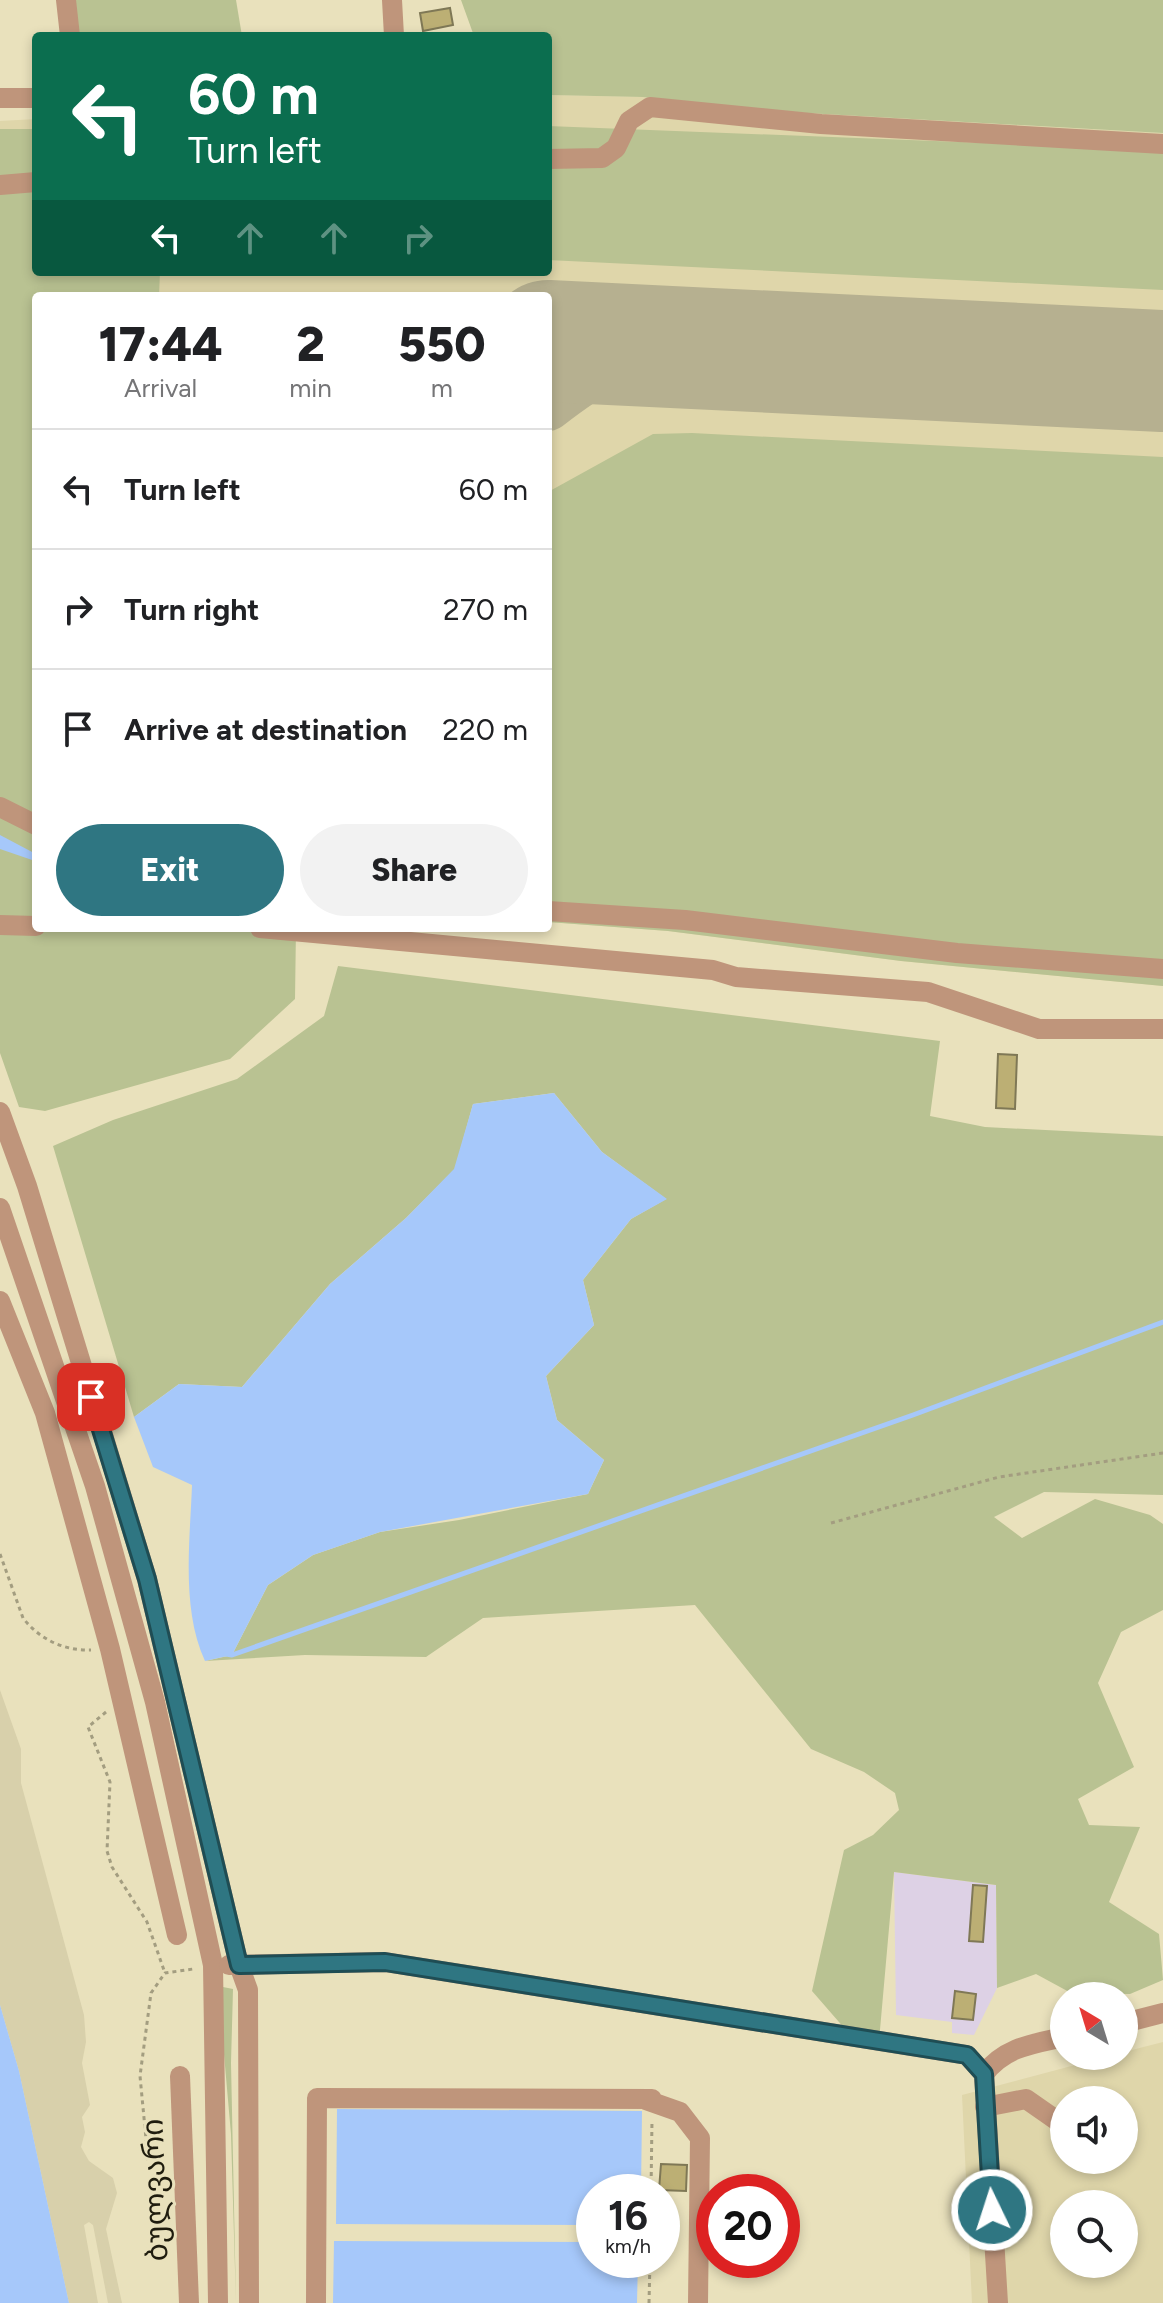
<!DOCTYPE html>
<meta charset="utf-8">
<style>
body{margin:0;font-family:Figtree,"Noto Sans Georgian",sans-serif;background:#f2f2f2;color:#202124;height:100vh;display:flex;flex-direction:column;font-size:30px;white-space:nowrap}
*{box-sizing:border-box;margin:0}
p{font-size:26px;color:#757577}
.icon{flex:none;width:44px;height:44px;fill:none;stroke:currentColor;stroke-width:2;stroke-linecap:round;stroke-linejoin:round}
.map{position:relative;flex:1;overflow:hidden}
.side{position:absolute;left:32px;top:292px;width:520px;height:640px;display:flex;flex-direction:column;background:#fff;border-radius:8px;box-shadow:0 4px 12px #0003}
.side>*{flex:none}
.banner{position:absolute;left:32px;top:32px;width:520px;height:244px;border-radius:8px;box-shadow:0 4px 12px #0003;background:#0b6e4f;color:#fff;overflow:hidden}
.needle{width:52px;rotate:322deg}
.tools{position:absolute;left:1050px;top:1982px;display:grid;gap:16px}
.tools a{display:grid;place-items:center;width:88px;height:88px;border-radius:50%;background:#fff;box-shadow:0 4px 12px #0003;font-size:40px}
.speed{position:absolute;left:576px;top:2174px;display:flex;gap:16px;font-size:40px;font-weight:700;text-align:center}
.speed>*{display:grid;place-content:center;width:104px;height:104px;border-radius:50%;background:#fff;box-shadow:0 4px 12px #0003;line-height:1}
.speed small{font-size:20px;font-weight:400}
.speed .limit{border:12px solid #d22;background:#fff;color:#111}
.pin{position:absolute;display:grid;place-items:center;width:68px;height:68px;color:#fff;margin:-34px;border-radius:16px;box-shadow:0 4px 12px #0006}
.me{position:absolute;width:88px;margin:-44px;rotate:356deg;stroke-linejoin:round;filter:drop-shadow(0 0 6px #0008)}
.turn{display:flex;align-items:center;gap:28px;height:168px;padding:0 24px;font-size:36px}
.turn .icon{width:104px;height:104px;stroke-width:2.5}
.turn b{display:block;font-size:56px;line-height:68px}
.lanes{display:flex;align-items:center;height:76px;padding:0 24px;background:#0003;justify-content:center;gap:40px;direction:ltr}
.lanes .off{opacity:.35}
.eta{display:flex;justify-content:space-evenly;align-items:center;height:136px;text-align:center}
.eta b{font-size:48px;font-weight:800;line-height:56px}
.button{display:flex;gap:16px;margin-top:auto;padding:16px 24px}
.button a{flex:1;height:92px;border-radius:48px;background:#2f7682;color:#fff;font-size:32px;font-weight:800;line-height:92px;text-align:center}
.button a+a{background:#f2f2f2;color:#202124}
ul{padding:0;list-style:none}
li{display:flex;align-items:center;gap:24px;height:120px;padding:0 24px;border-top:2px solid #e0e0e0}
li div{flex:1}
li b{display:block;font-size:30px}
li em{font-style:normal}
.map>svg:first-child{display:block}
</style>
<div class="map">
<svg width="1163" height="2303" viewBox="0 0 1163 2303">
<rect width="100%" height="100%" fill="#e9e1bc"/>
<g fill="#dfd6aa" fill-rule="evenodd">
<polygon points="548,95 643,97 734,109 1163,133 1163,986 901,961 668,931 548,922 548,296 36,296 0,823 0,121 36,119 36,272 548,272"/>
<path d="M1163 2042V2303H972L962 2095 1109 2056H1124V2052ZM1064 2100H1124V2160H1064ZM1064 2204H1124V2264H1064Z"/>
</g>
<polygon fill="#ddd1e5" points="894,1872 996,1885 997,1988 974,2035 952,2033 952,2022 896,2015"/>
<g fill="#b9c292">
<polygon points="66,0 236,0 242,36 70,36"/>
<polygon points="461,0 1163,0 1163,133 734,109 643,97 548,95 548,36 474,36"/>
<polygon points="548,126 1163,150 1163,290 548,260"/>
<polygon points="0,129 36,129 36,272 160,272 159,296 36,296 36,928 296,928 295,999 230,1059 45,1111 19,1107 0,1053"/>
<polygon points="692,433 1163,457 1163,986 901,961 668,931 548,922 548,492 653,434"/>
<polygon points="338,966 940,1041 930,1116 985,1127 1163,1136 1163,1495 1044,1492 994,1517 1022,1538 1095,1499 1150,1515 1163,1524 1163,1610 1121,1632 1098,1683 1134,1767 1078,1799 1089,1825 1140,1827 1109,1902 1159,1934 1163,1980 1130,1994 1071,1993 1036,1974 997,1988 996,1885 894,1872 879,2041 852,2037 812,1991 844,1850 873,1835 899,1810 895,1793 864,1772 811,1749 695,1605 483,1618 426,1657 305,1655 205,1661 232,1655 268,1585 313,1555 380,1532 459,1520 588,1494 604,1460 557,1420 546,1376 594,1325 583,1280 631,1219 666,1199 602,1152 554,1093 473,1104 455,1169 406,1218 330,1284 242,1387 179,1384 134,1417 53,1146 113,1120 237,1079 324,1016"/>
<polygon points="218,1986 233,1989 231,2063 236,2303 231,2134"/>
</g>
<polygon fill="#d8d0ab" points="0,1690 21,1749 21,1783 84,2015 86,2042 82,2063 90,2105 82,2117 85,2132 81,2147 89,2161 113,2178 117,2193 106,2229 122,2303 108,2303 93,2225 89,2222 84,2225 98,2303 69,2303 19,2071 0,2005"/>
<g fill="#a6c8fa">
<polygon points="0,835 34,853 35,861 0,849"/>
<path d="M554 1093 602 1152 667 1199 631 1219 583 1280 594 1325 546 1376 557 1420 604 1460 588 1494 380 1532 313 1555 268 1585 232 1655 205 1661C181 1609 190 1541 192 1485L153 1467 134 1417 179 1384 242 1387 330 1284 406 1218 454 1169 473 1104Z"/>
<polygon points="0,2005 19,2071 69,2303 0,2303"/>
<polygon points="337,2109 642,2111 641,2192 594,2192 594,2225 336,2224"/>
<polygon points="334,2241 594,2242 594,2260 638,2260 637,2303 333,2303"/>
</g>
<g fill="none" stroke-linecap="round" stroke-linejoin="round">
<polyline stroke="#a6c8fa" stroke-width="5" points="226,1654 232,1655 913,1415 1163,1322"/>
<g stroke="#b6b090" stroke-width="48">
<polyline points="548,314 726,350"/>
<path d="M548 407C587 377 630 346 681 348"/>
</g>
<polyline stroke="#b6b090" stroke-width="122" points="548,341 1163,371"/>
</g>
<g fill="#bcaf74" stroke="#7f7856" stroke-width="2">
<polygon points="450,8 453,25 423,31 420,13"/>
<polygon points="998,1054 1017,1055 1015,1109 996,1108"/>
<polygon points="973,1885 987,1886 983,1942 969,1941"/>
<polygon points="955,1991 976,1994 973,2020 952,2018"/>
<polygon points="661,2164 687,2165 686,2191 659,2190"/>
</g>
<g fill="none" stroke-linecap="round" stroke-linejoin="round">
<g stroke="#a39d80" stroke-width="3" stroke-dasharray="4 4" stroke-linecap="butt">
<polyline points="831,1523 999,1477 1163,1453"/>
<path d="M0 1554 23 1618C39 1639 64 1651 91 1650"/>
<polyline points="106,1712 88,1727 110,1782 107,1851 112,1867 147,1922 165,1973"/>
<polyline points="148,2160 140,2076 151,1993 165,1973 193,1969"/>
<polyline points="651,2192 652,2120"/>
<polyline points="649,2303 650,2260"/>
</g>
<g stroke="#bf957b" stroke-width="20">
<polyline points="66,0 70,36"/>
<polyline points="392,0 394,36"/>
<polyline points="0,98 36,98"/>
<polyline points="548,159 602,158 616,148 629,121 650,107 821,124 1163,144"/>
<polyline points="0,185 36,182"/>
<polyline points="0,807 36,825"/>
<polyline points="548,911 685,920 957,953 1163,969"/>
<polyline points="0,925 36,926"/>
<polyline points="260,928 713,970 736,977 928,992 1039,1029 1163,1029"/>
<polyline points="0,1112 27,1186 147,1579 239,1965 248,1990 249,2303"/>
<polyline points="0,1208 95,1486 155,1702 213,1965 218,2303"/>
<polyline points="0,1301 45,1413 110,1649 177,1935"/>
<polyline points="229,1965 385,1962 967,2055 984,2074 998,2303"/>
<polyline points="1124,2023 1163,2013"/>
<path d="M984 2074C1005 2047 1032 2044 1064 2037"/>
<polyline points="180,2076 189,2303"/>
<polyline points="985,2107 1026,2099 1059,2122"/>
<polyline points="316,2303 317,2098 652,2099 646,2100 680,2112 700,2138 698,2303"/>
</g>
</g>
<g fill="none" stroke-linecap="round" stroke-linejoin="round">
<defs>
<polyline id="route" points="91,1397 147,1579 239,1965 385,1962 967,2055 984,2074 992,2210"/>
</defs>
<use href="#route" stroke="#1f4d54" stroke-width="20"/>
<use href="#route" stroke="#2f7682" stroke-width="14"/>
</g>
<g text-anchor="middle" stroke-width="6" stroke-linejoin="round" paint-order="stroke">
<g font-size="30" fill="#1f1c0e" stroke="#e9e1bc">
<text transform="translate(155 2190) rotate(-92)" y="10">ბულვარი</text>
</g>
</g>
</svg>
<div class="tools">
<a><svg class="needle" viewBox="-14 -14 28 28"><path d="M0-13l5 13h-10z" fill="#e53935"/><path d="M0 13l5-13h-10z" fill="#757577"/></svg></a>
<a><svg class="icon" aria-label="sound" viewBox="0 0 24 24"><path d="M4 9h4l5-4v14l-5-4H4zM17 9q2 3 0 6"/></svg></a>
<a><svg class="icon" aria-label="search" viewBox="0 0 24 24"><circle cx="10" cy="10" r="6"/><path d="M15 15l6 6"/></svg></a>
</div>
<div class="speed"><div>16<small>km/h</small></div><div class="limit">20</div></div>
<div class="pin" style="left:91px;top:1397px;background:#d93025"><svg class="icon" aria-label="arrive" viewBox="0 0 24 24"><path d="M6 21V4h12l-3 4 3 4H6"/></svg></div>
<svg class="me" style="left:992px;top:2210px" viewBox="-20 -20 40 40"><circle r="17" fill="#2f7682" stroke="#fff" stroke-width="3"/><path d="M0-11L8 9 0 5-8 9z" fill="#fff"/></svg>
<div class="banner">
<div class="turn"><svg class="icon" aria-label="left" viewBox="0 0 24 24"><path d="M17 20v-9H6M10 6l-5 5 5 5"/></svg><div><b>60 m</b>Turn left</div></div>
<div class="lanes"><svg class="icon" aria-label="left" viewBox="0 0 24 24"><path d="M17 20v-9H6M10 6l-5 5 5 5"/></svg><svg class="icon off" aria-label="ahead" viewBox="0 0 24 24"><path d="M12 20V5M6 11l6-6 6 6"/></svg><svg class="icon off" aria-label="ahead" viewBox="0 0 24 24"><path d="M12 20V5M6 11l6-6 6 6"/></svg><svg class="icon off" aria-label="right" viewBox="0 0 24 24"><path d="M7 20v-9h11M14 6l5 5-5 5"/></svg></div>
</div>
<section class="side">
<div class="eta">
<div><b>17:44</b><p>Arrival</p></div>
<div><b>2</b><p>min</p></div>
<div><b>550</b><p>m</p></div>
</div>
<ul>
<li><svg class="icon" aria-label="left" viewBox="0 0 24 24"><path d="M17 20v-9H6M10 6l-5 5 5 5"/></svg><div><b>Turn left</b></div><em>60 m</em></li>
<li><svg class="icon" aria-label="right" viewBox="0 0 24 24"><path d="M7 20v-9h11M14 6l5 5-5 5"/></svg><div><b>Turn right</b></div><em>270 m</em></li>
<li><svg class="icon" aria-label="arrive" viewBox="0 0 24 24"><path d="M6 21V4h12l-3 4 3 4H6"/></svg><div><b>Arrive at destination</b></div><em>220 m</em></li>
</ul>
<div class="button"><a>Exit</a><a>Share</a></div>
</section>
</div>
